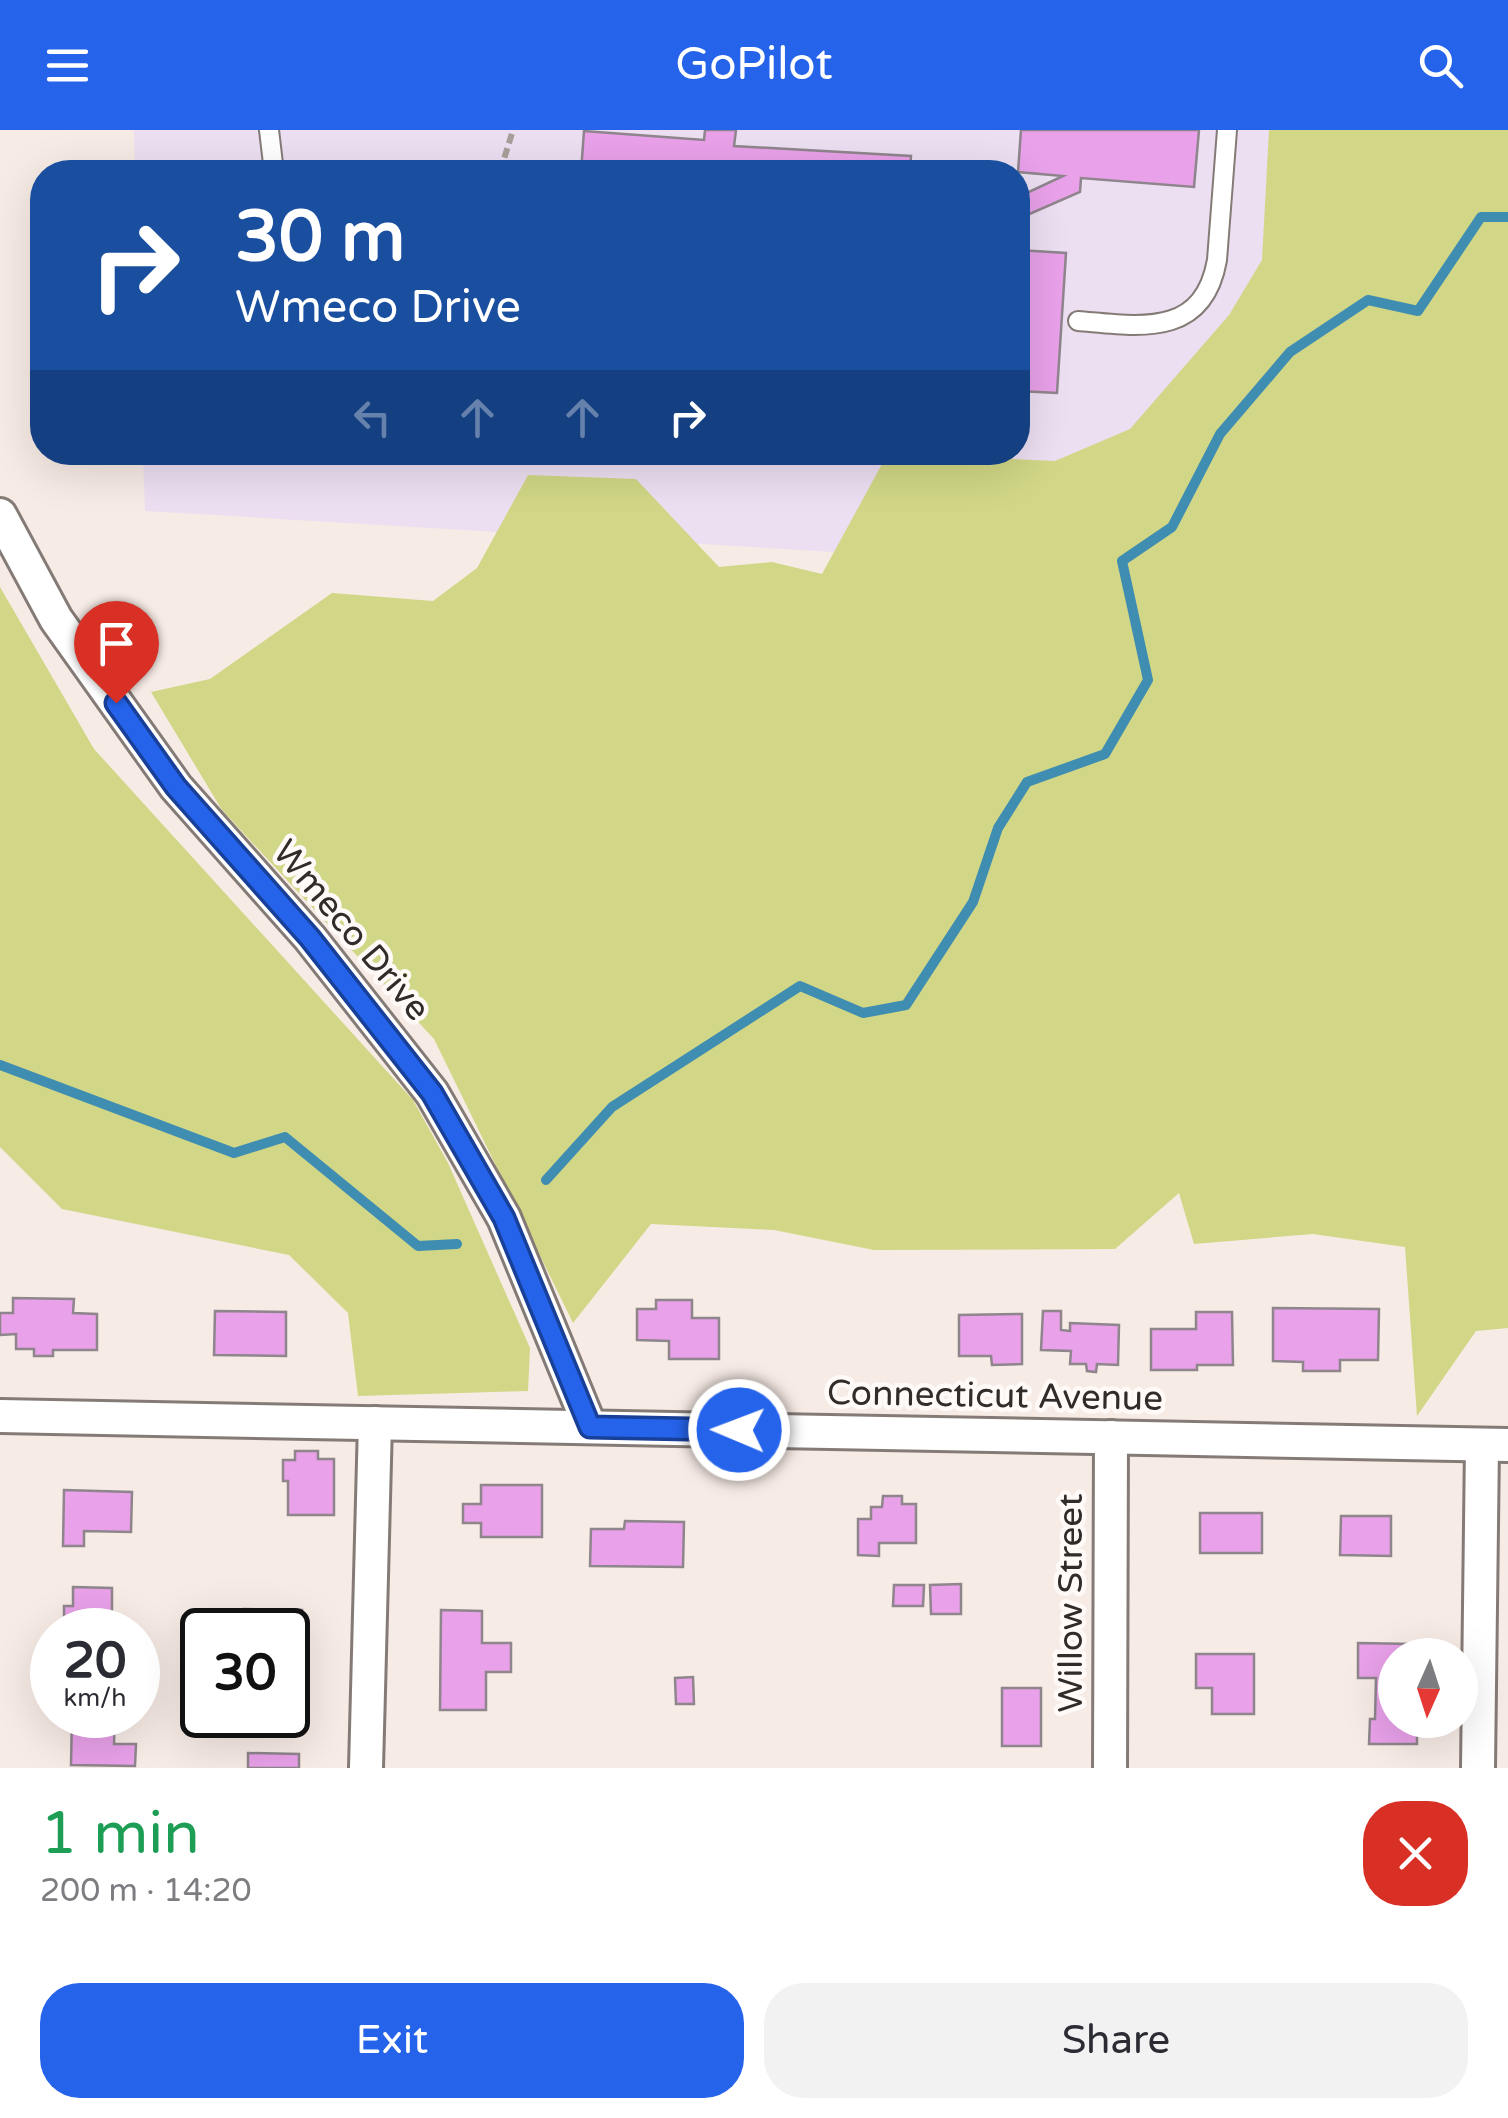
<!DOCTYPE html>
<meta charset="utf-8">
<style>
body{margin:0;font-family:"Varela Round",sans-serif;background:#f2f2f3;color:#2b2b33;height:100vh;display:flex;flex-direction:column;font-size:38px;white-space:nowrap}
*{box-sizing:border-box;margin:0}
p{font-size:32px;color:#7c7c81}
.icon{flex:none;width:55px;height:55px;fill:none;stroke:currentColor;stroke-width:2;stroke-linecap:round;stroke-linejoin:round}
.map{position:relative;height:1638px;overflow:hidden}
.panel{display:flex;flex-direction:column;background:#fff;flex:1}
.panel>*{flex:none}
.top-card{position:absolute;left:30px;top:30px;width:1000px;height:305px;border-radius:40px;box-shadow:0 10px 40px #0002;background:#1a4fa0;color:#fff;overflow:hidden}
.needle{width:65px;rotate:183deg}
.buttons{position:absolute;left:1378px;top:1508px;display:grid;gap:20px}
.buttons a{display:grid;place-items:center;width:100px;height:100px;border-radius:50%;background:#fff;box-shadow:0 10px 40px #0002;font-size:50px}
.speed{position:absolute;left:30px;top:1478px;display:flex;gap:20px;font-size:50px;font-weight:700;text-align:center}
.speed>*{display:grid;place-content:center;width:130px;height:130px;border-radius:50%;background:#fff;box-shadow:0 10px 40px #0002;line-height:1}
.speed small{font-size:25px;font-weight:400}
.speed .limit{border:5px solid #111;border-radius:15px;background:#fff;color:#111}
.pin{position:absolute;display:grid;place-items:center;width:85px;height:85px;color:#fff;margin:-102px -42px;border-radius:50% 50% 50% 0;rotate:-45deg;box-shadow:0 0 10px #0007}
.pin .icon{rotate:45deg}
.me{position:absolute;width:110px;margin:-55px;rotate:271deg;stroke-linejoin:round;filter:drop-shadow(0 0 8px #0008)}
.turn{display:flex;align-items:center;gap:35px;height:210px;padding:0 40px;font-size:45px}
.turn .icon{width:130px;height:130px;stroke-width:2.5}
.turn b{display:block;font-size:70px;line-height:85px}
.lanes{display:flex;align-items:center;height:95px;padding:0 40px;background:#0003;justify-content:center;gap:50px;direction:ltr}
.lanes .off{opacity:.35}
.round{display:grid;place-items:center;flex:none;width:105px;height:105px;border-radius:40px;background:#f2f2f3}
.overview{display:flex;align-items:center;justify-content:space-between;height:170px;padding:0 40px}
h1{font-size:60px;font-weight:600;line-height:75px;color:#1e9e55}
.button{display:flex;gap:20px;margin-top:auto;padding:20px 40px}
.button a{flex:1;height:115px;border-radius:40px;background:#2563eb;color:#fff;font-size:40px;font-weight:600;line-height:115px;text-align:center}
.button a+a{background:#f2f2f3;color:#2b2b33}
header{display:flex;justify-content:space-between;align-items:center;height:130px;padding:0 40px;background:#2563eb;color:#fff;font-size:45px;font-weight:600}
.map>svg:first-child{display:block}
</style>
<header><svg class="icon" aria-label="menu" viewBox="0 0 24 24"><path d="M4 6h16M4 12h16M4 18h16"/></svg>GoPilot<svg class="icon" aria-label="search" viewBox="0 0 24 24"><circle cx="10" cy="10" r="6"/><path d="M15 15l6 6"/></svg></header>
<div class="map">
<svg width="1508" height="1638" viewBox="0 0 1508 1638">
<rect width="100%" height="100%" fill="#f7ebe5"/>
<polygon fill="#ecdff2" points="134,0 1373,0 1337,452 145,381 143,323 1018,322 1018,42 135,42"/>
<g fill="#d1d786">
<polygon points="1269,0 1508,0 1508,1198 1476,1201 1417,1286 1405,1117 1313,1104 1194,1114 1179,1063 1115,1119 874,1120 774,1100 651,1094 573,1193 434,909 222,680 151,562 210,549 332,463 433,471 477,438 528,345 636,349 719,437 772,432 822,444 888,323 1055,331 1130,299 1229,185 1262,130"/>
<polygon points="0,457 94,619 413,970 448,1033 530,1218 528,1261 358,1266 348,1183 289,1125 62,1079 0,1017"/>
</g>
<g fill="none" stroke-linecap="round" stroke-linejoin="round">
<g stroke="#408db2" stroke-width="10">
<polyline points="0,935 234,1023 285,1007 418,1116 457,1114"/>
<polyline points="546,1050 612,977 800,856 863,883 906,875 973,772 998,698 1027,652 1105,624 1148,550 1122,431 1172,397 1220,304 1290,222 1368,170 1418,181 1481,87 1508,87"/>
</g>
</g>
<g fill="#e9a1e9" stroke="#8e858d" stroke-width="2.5">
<polygon points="705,0 736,0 734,16 911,26 910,42 581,42 584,1 704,10"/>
<polygon points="1021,0 1199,0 1194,57 1081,48 1080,62 1018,89 1018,67 1063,46 1018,42"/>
<polygon points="1018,120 1066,123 1057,263 1018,261"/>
<polygon points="13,1168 74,1169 73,1183 97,1184 97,1220 53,1220 53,1226 34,1226 34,1219 16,1219 16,1204 0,1205 0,1183 13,1183"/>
<polygon points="656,1170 692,1170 692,1188 719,1188 719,1229 669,1229 669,1211 637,1210 637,1179 656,1179"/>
<polygon points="1273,1178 1379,1179 1378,1230 1340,1230 1340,1241 1303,1241 1303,1232 1273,1231"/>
<polygon points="215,1181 286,1182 286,1226 214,1225"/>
<polygon points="1043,1181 1061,1181 1061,1200 1070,1201 1070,1193 1119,1195 1118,1235 1097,1234 1096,1242 1087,1241 1086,1234 1070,1234 1071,1221 1041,1220"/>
<polygon points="1196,1182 1232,1182 1233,1235 1197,1235 1197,1240 1151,1240 1151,1199 1196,1199"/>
<polygon points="1022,1184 1022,1234 992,1235 991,1226 959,1226 959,1185"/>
<polygon points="295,1321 318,1321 318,1329 334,1329 334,1385 288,1385 288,1351 283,1351 283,1330 295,1330"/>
<polygon points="481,1355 542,1355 542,1407 481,1407 481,1393 463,1393 463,1374 481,1374"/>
<polygon points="64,1360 132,1362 131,1402 84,1401 84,1416 63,1416"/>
<polygon points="883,1366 902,1366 902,1374 916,1374 916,1413 879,1413 879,1426 858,1425 858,1389 871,1389 871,1377 882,1377"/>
<rect x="1200" y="1383" width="62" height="40"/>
<polygon points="1341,1386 1391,1386 1391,1426 1340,1425"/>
<polygon points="625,1391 684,1392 683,1437 590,1436 591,1399 624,1399"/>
<polygon points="961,1454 961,1484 931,1484 930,1455"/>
<polygon points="894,1455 924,1455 923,1476 893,1476"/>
<polygon points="73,1457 112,1458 112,1500 74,1500 74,1489 64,1489 64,1476 73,1476"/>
<polygon points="244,1479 302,1480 301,1504 296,1504 295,1572 288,1572 288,1500 244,1497"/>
<polygon points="441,1480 482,1481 482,1513 511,1513 511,1542 486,1542 486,1580 440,1580"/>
<polygon points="1358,1513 1412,1514 1412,1525 1395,1525 1395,1590 1417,1590 1417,1614 1369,1614 1370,1589 1375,1589 1376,1548 1358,1548"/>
<polygon points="1196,1524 1254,1524 1254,1584 1212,1584 1212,1558 1196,1558"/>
<polygon points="693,1547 694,1574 676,1574 675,1548"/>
<rect x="1002" y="1558" width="39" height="58"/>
<polygon points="72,1585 115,1585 114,1614 136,1614 135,1636 71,1635"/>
<polygon points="248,1623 299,1624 299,1638 248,1638"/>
</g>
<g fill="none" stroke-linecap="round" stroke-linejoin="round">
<defs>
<g id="service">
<polyline points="269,0 274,42"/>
<path d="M1078 191C1138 196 1203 209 1217 130L1227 0"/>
</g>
<g id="minor">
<polyline points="0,385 56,489 176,657 310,808 432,963 504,1088 590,1297"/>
<polyline points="0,1286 1508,1315"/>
<polyline points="366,1638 375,1293"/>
<polyline points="1110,1638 1111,1307"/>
<polyline points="1478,1638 1482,1315"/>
</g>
</defs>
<use href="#service" stroke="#857b76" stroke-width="22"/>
<use href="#minor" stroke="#857b76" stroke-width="38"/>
<polyline stroke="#a89e9a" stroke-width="6" stroke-dasharray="10 5" stroke-linecap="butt" points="500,42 513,0"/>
<use href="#service" stroke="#fff" stroke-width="18"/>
<use href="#minor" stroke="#fff" stroke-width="32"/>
</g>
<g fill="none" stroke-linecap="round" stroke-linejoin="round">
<defs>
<polyline id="route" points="116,573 176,657 310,808 432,963 504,1088 590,1297 739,1300"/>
</defs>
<use href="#route" stroke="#184099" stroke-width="25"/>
<use href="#route" stroke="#2563eb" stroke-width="18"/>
</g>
<g text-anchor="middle" stroke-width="9" stroke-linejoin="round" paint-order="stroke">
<g font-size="35" fill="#312c2a" stroke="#fffaf8">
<text transform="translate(352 800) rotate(50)" y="12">Wmeco Drive</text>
<text transform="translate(995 1265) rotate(1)" y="12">Connecticut Avenue</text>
<text transform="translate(1070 1473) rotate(-90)" y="12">Willow Street</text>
</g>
</g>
</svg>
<div class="buttons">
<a><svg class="needle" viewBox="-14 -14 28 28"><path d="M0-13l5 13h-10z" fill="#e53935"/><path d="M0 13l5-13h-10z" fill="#7c7c81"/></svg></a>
</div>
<div class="speed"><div>20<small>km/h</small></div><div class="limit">30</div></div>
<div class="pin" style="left:116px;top:573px;background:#d93025"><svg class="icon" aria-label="arrive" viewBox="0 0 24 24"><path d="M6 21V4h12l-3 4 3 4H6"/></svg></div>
<svg class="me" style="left:739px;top:1300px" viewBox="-20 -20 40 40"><circle r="17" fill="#2563eb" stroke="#fff" stroke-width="3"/><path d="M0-11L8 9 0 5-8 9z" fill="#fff"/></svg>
<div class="top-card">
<div class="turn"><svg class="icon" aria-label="right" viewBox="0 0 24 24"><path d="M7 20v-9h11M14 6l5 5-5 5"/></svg><div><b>30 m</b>Wmeco Drive</div></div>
<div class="lanes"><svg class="icon off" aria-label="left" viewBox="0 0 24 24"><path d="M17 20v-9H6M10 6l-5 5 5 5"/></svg><svg class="icon off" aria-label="ahead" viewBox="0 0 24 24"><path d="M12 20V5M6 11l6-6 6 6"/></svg><svg class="icon off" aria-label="ahead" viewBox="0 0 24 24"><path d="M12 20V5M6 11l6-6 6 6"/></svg><svg class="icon" aria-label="right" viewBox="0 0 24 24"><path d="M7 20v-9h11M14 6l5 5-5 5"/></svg></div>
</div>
</div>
<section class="panel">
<div class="overview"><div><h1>1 min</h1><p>200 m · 14:20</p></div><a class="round" style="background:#d93025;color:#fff"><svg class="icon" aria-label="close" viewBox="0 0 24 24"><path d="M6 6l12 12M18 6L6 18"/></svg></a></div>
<div class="button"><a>Exit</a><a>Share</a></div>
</section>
